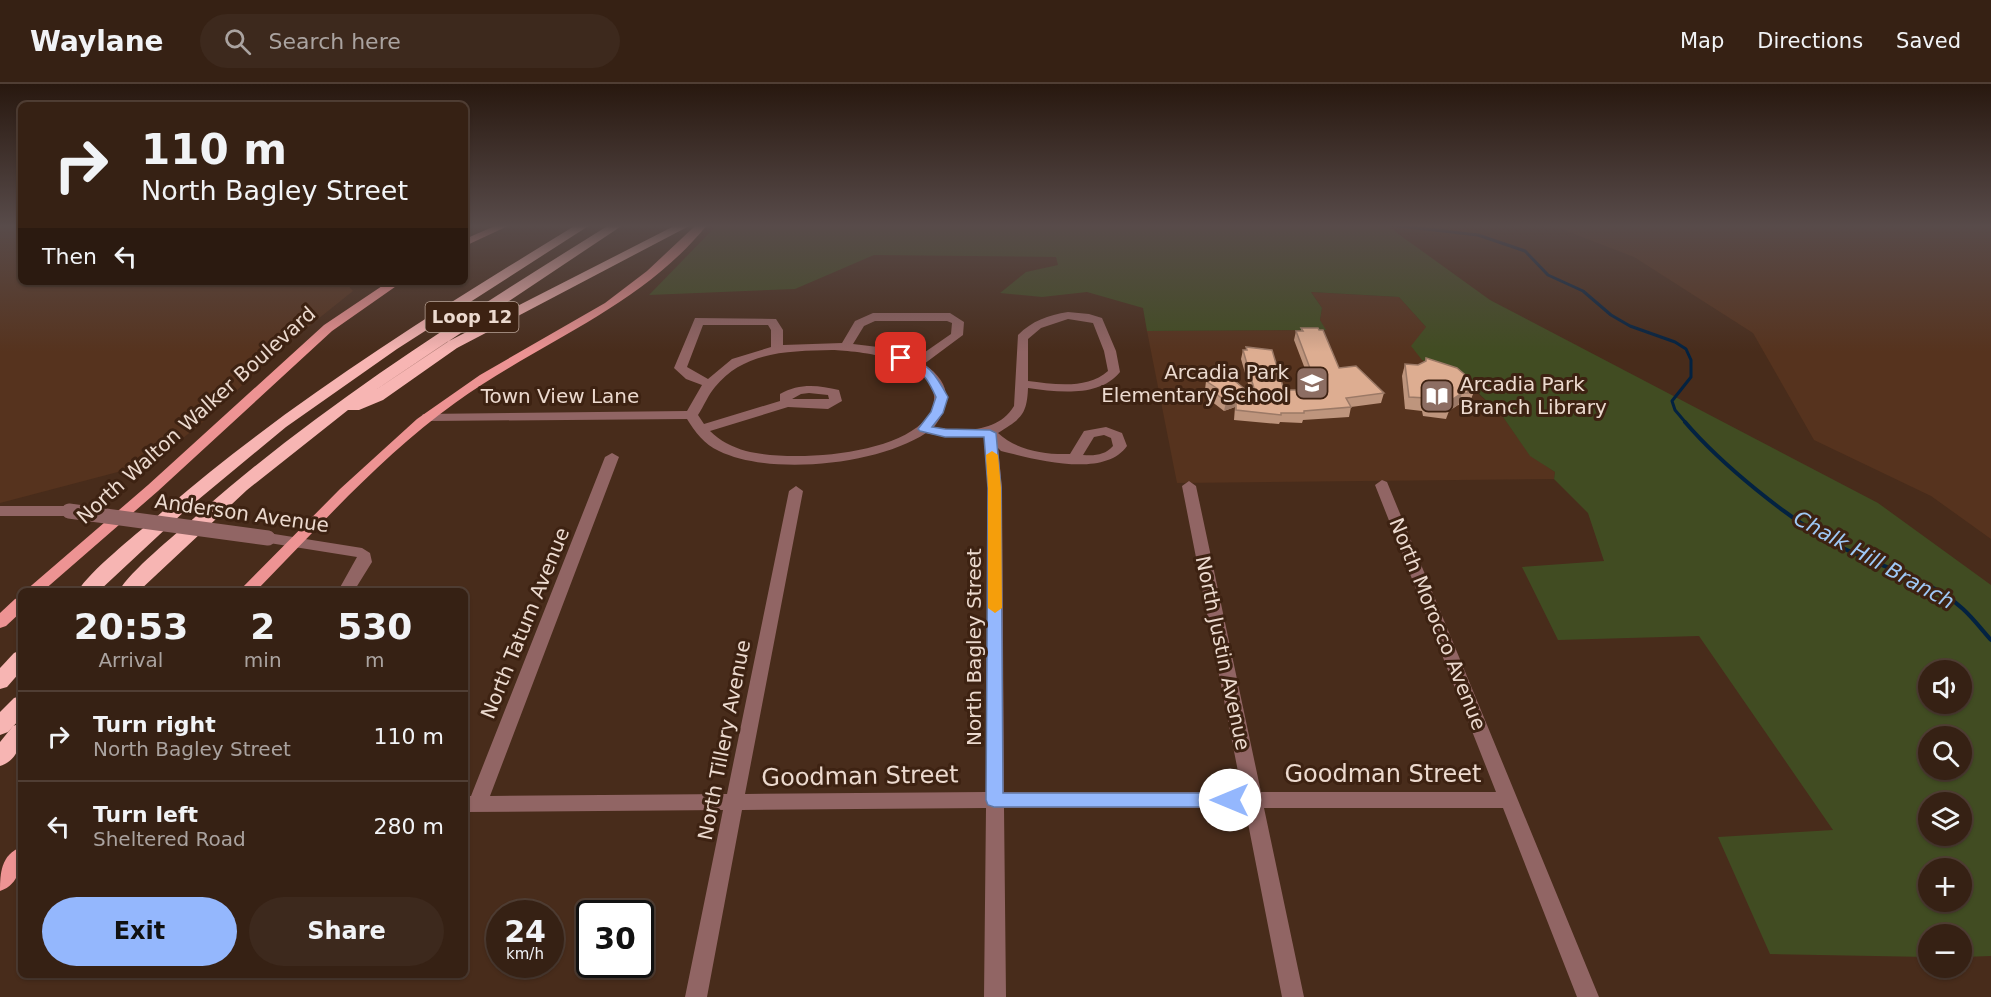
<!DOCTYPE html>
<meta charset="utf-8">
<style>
body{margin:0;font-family:"DejaVu Sans",sans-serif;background:#3d291d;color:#f1f3f6;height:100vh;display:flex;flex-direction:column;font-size:22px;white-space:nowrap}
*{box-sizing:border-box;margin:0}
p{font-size:20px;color:#aaa3a0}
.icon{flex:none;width:33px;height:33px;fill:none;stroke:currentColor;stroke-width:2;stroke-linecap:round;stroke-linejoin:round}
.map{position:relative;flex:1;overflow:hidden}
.sheet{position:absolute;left:18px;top:504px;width:450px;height:390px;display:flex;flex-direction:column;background:#362114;border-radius:9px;box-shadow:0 2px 4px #0004,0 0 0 2px #503e34}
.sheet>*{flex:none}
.top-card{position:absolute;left:18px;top:18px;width:450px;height:183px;border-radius:9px;box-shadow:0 2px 4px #0004,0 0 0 2px #503e34;background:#362114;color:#f1f3f6;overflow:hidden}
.fabs{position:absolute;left:1918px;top:576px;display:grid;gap:12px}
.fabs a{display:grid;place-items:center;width:54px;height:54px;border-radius:50%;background:#362114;box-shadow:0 2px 4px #0004,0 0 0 2px #503e34;font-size:30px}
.speed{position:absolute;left:486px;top:816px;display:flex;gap:12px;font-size:30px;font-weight:700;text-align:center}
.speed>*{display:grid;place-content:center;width:78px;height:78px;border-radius:50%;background:#362114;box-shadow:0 2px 4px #0004,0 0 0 2px #503e34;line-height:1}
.speed small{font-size:15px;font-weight:400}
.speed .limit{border:3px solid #111;border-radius:9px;background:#fff;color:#111}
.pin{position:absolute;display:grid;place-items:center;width:51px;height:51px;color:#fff;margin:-26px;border-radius:12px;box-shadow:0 3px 9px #0006}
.me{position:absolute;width:66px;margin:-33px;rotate:270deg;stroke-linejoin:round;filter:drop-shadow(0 0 4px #0008)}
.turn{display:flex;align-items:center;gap:21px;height:126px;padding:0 24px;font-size:27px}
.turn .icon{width:78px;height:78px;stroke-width:2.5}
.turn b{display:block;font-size:42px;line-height:51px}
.then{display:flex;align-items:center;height:57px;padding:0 24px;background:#0003;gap:12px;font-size:22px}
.eta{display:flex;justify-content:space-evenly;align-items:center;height:102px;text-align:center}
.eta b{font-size:36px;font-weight:700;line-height:42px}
.cta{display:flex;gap:12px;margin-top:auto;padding:12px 24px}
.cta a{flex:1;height:69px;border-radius:36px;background:#94b7fd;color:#111;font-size:24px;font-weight:700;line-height:69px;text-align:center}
.cta a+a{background:#3d291d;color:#f1f3f6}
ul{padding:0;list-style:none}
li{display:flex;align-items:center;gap:18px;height:90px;padding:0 24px;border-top:2px solid #503e34}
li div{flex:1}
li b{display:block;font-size:22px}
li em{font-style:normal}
header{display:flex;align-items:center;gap:36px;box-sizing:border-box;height:84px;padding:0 30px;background:#362114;border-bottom:2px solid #503e34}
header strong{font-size:28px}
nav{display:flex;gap:33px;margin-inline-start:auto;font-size:21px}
.search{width:420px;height:54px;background:#3d291d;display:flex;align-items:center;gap:15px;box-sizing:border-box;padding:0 21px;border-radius:33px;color:#aaa3a0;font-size:22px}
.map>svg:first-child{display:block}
</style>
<header>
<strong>Waylane</strong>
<div class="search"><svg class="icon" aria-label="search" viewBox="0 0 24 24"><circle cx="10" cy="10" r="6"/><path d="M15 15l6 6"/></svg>Search here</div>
<nav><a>Map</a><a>Directions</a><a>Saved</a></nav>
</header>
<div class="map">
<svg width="1991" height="913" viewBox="0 0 1991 913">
<rect width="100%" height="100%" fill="#482c1b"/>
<g fill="#56331e">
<polygon points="0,141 21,141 21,198 345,198 353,207 283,263 203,338 152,379 0,419"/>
<polygon points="1530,141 1991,141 1991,455 1931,412 1814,356 1753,249 1634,173 1561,145"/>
<polygon points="1311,208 1399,213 1426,243 1456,290 1501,330 1530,371 1555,388 1554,395 1177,399 1147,247 1325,246 1320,236 1322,224"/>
</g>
<path fill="#414c22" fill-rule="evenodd" d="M717 141H1386L1490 216 1878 419 1991 501V872L1962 873V850H1929V873L1770 870 1718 753 1833 746 1699 552 1558 556 1522 483 1604 477 1588 429 1554 395 1555 388 1530 372 1501 330 1477 308 1456 290 1422 276 1411 262 1426 243 1399 213 1311 208 1322 224 1320 236 1326 246 1147 247 1143 224 1087 208 1042 213 1000 209 1026 188 1058 181 1056 173 874 171 795 205 649 211ZM1929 586H1962V620H1929ZM1929 652H1962V686H1929ZM1929 718H1962V752H1929ZM1929 784H1962V818H1929Z"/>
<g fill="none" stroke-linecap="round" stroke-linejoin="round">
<polyline stroke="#032241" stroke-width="3" points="1391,141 1478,151 1525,167 1548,191 1583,207 1611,231 1630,242 1675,258 1686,265 1691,276 1691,293 1672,317 1675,326 1686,339"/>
<path stroke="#032241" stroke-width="4" d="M1685 338C1721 380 1788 435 1837 461 1878 483 1928 493 1963 525 1973 534 1982 546 1991 556"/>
<g fill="#916564" fill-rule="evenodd">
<path d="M1068 228 1089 230 1102 234 1116 267 1120 288C1099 314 1057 308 1028 304 1027 332 1020 335 998 349 1016 366 1045 371 1070 370L1084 347 1106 343 1122 349 1127 362C1104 395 1034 375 1001 367L998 364 1002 404 1004 708H1242L1182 402 1189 397 1196 402 1261 708H1496L1375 401 1382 396 1387 398 1599 913H1577L1503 724H1264L1304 913H1282L1245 724H1004L1006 913H984L986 724 742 726 707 913H685L723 726 465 728V712H471L605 373 612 369 619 373 490 712 727 710 789 407 796 402 803 407 745 710 986 708 988 404 984 353H945L926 349C878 381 770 392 719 367 704 360 695 348 687 335L428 337 421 333 423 330 687 327 702 301 686 295 674 284 695 234 776 235 783 246V261L842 259 855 237 873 229H950L964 238 963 251 924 280C950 298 953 318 934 343 962 348 998 349 1014 322L1018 251C1032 237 1048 231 1068 228ZM1068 235 1093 239 1104 267 1108 287C1087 306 1053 300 1028 297V255L1041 244ZM875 237H947L952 239 951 250 915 275 878 263 853 260 864 242ZM703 241H768L771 246V263L732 275 708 295 687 283ZM832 266C859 267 937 275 934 315 934 324 929 333 922 339 887 372 790 378 746 367 732 363 720 357 710 347L788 323 828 325 842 317 839 306C818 301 799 299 780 310V317L704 340 698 331C704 322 708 311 715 303 744 267 789 267 832 266ZM809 309 828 311 829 315H792L801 310ZM1104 351 1111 354 1113 362C1105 371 1095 372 1083 371L1094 353Z"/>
<polygon points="0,422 69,422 76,427 69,432 0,432"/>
<polygon points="268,449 362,464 370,469 372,478 354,507 338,507 357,473 263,458 261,454 263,450"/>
</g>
<g fill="#ed9393" fill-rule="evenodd">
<polygon points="497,141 510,141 465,162 465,155"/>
<path d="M696 141H707C640 224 539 258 455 319 381 372 320 442 256 507H239L340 405 417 335 480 291 605 219 647 187Z"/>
<polygon points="388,198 402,198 332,247 158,407 43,507 25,507 148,401 324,241"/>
<polygon points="21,513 21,528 6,542 0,544 0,529 15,515"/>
<path d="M21 763C21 782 20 800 0 807 0 789 1 771 21 763Z"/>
</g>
<g fill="#f7b5b3" fill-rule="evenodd">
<path d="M576 141H590L397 265 286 343 187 425 99 507H78C89 488 135 451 154 435 284 321 429 231 576 141Z"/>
<path d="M609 141H623L368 311 447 258 676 141H691L457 264 383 316 359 326H348L247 406 139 507H119C130 487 175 451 194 434 320 321 465 231 609 141Z"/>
<polygon points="21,566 21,587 7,603 0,605 0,584 14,569"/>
<polygon points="21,612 21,634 8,648 0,651 0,628 14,614"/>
<path d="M21 639C21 658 20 675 0 682V658L13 642Z"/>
</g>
<polyline stroke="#916564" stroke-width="15" points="69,427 268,454"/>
</g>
<g fill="#be957d">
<polygon points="1301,244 1339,284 1384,309 1381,319 1351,323 1349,333 1303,336 1302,339 1280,338 1279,340 1234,336 1235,323 1224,327 1211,317 1212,312 1205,306 1206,297 1251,310 1241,275 1243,266 1246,266 1246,263 1284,306 1300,306 1310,298 1294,256 1296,247 1301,247"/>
<polygon points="1426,274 1476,303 1471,315 1466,315 1463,322 1458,321 1449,327 1446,335 1423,332 1422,327 1405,325 1402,292 1405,280 1418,281 1425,278"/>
</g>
<g fill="#9b7966">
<polygon points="1462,309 1458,321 1449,327 1450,322 1450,317"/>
<polygon points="1236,313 1235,323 1224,327 1226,318"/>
</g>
<g fill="#ddad91" stroke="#9b7966" stroke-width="1.5">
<polygon points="1301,244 1318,244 1319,246 1323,246 1339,284 1356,282 1384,309 1346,314 1351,323 1304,327 1304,329 1281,329 1281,331 1236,326 1236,313 1226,318 1213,307 1218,305 1206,297 1225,289 1257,315 1243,266 1247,266 1246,263 1272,266 1284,306 1300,306 1305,300 1314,295 1296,247 1303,247"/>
<polygon points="1426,274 1457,284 1476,300 1476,303 1466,302 1468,309 1462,309 1450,317 1450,322 1427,320 1426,314 1409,313 1405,280 1418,281 1426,277"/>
</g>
<linearGradient id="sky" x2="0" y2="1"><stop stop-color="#28180f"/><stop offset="0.53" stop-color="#584b4a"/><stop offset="1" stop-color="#584b4a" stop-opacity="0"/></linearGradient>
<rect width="1991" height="268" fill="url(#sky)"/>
<path fill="#94b7fd" stroke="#6077a4" stroke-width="1.5" d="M901 271C928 278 935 289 948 313L943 329 932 343 945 345 990 346 996 349 1001 404 1003 709H1230L1236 711 1238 716 1236 721 1230 723H994L988 721 986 716 988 404 984 353H945L920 347 918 345 931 328 936 313C930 300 925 290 913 283 907 279 900 279 895 274Z"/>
<polygon fill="#f59e0b" points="992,367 998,371 1001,404 1002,524 995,529 988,524 988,404 986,371"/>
<defs>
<symbol id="school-square" viewBox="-11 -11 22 22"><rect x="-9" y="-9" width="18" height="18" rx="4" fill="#8d6e63" stroke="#3d2212"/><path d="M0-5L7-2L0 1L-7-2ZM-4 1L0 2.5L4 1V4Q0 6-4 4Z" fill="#fff"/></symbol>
<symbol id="library-square" viewBox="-11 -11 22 22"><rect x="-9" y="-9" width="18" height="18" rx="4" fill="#8d6e63" stroke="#3d2212"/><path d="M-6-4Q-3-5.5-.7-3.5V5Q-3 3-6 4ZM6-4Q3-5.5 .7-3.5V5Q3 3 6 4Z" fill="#fff"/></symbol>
</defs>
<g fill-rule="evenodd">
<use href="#school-square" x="1293" y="280" width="38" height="38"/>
<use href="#library-square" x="1418" y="293" width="38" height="38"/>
</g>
<g text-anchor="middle" stroke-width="6" stroke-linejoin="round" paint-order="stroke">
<rect fill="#3d2212" stroke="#b8a396" stroke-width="1.5" x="425.5" y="218" width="93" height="30" rx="4.5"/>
<g font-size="18" font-weight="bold" fill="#ecdacf">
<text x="472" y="239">Loop 12</text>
</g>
<g font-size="20" fill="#ecdacf" stroke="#3d2212" text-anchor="end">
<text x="1289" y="295">Arcadia Park<tspan x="1289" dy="23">Elementary School</tspan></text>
<text x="1460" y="307" text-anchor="start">Arcadia Park<tspan x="1460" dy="23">Branch Library</tspan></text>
</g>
<g font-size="20" fill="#ecdacf" stroke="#3d2212">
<text x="560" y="319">Town View Lane</text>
<text transform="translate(196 331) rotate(-42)" y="7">North Walton Walker Boulevard</text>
<text transform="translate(242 429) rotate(8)" y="7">Anderson Avenue</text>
<text transform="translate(525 539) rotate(-68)" y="7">North Tatum Avenue</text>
<text transform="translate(1438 540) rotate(68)" y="7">North Morocco Avenue</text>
<text transform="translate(974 563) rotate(-90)" y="7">North Bagley Street</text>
<text transform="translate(1223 569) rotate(78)" y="7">North Justin Avenue</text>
<text transform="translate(724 656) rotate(-79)" y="7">North Tillery Avenue</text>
</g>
<g font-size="21" font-style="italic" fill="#9fc8f6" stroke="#3d2212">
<text transform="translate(1874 476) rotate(29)" y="7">Chalk Hill Branch</text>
</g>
<g font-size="24" fill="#ecdacf" stroke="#3d2212">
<text x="1383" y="698">Goodman Street</text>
<text transform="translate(860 692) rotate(-1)" y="8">Goodman Street</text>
</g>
</g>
</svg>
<div class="fabs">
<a><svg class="icon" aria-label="sound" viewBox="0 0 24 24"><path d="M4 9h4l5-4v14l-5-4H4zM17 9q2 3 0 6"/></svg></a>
<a><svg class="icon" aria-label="search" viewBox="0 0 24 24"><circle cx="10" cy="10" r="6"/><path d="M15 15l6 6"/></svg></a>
<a><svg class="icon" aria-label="layers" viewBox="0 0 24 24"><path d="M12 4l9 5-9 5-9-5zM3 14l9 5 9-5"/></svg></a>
<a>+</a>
<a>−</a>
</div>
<div class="speed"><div>24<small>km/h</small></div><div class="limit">30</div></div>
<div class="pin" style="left:901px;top:274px;background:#d93025"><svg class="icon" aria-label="arrive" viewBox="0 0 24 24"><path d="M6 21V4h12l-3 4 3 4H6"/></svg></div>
<svg class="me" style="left:1230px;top:716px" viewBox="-20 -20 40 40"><circle r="19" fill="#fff"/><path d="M0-13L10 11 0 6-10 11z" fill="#94b7fd"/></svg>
<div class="top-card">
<div class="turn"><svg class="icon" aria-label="right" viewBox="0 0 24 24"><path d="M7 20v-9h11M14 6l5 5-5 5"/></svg><div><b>110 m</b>North Bagley Street</div></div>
<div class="then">Then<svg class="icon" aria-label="left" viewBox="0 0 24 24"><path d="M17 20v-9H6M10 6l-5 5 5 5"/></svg></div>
</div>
<section class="sheet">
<div class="eta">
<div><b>20:53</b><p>Arrival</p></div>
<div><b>2</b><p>min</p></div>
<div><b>530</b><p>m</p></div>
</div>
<ul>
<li><svg class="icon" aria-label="right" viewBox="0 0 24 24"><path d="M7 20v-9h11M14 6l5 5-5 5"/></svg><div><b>Turn right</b><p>North Bagley Street</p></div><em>110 m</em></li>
<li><svg class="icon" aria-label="left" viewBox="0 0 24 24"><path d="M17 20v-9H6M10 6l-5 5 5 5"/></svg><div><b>Turn left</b><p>Sheltered Road</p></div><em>280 m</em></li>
</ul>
<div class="cta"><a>Exit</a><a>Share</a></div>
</section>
</div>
